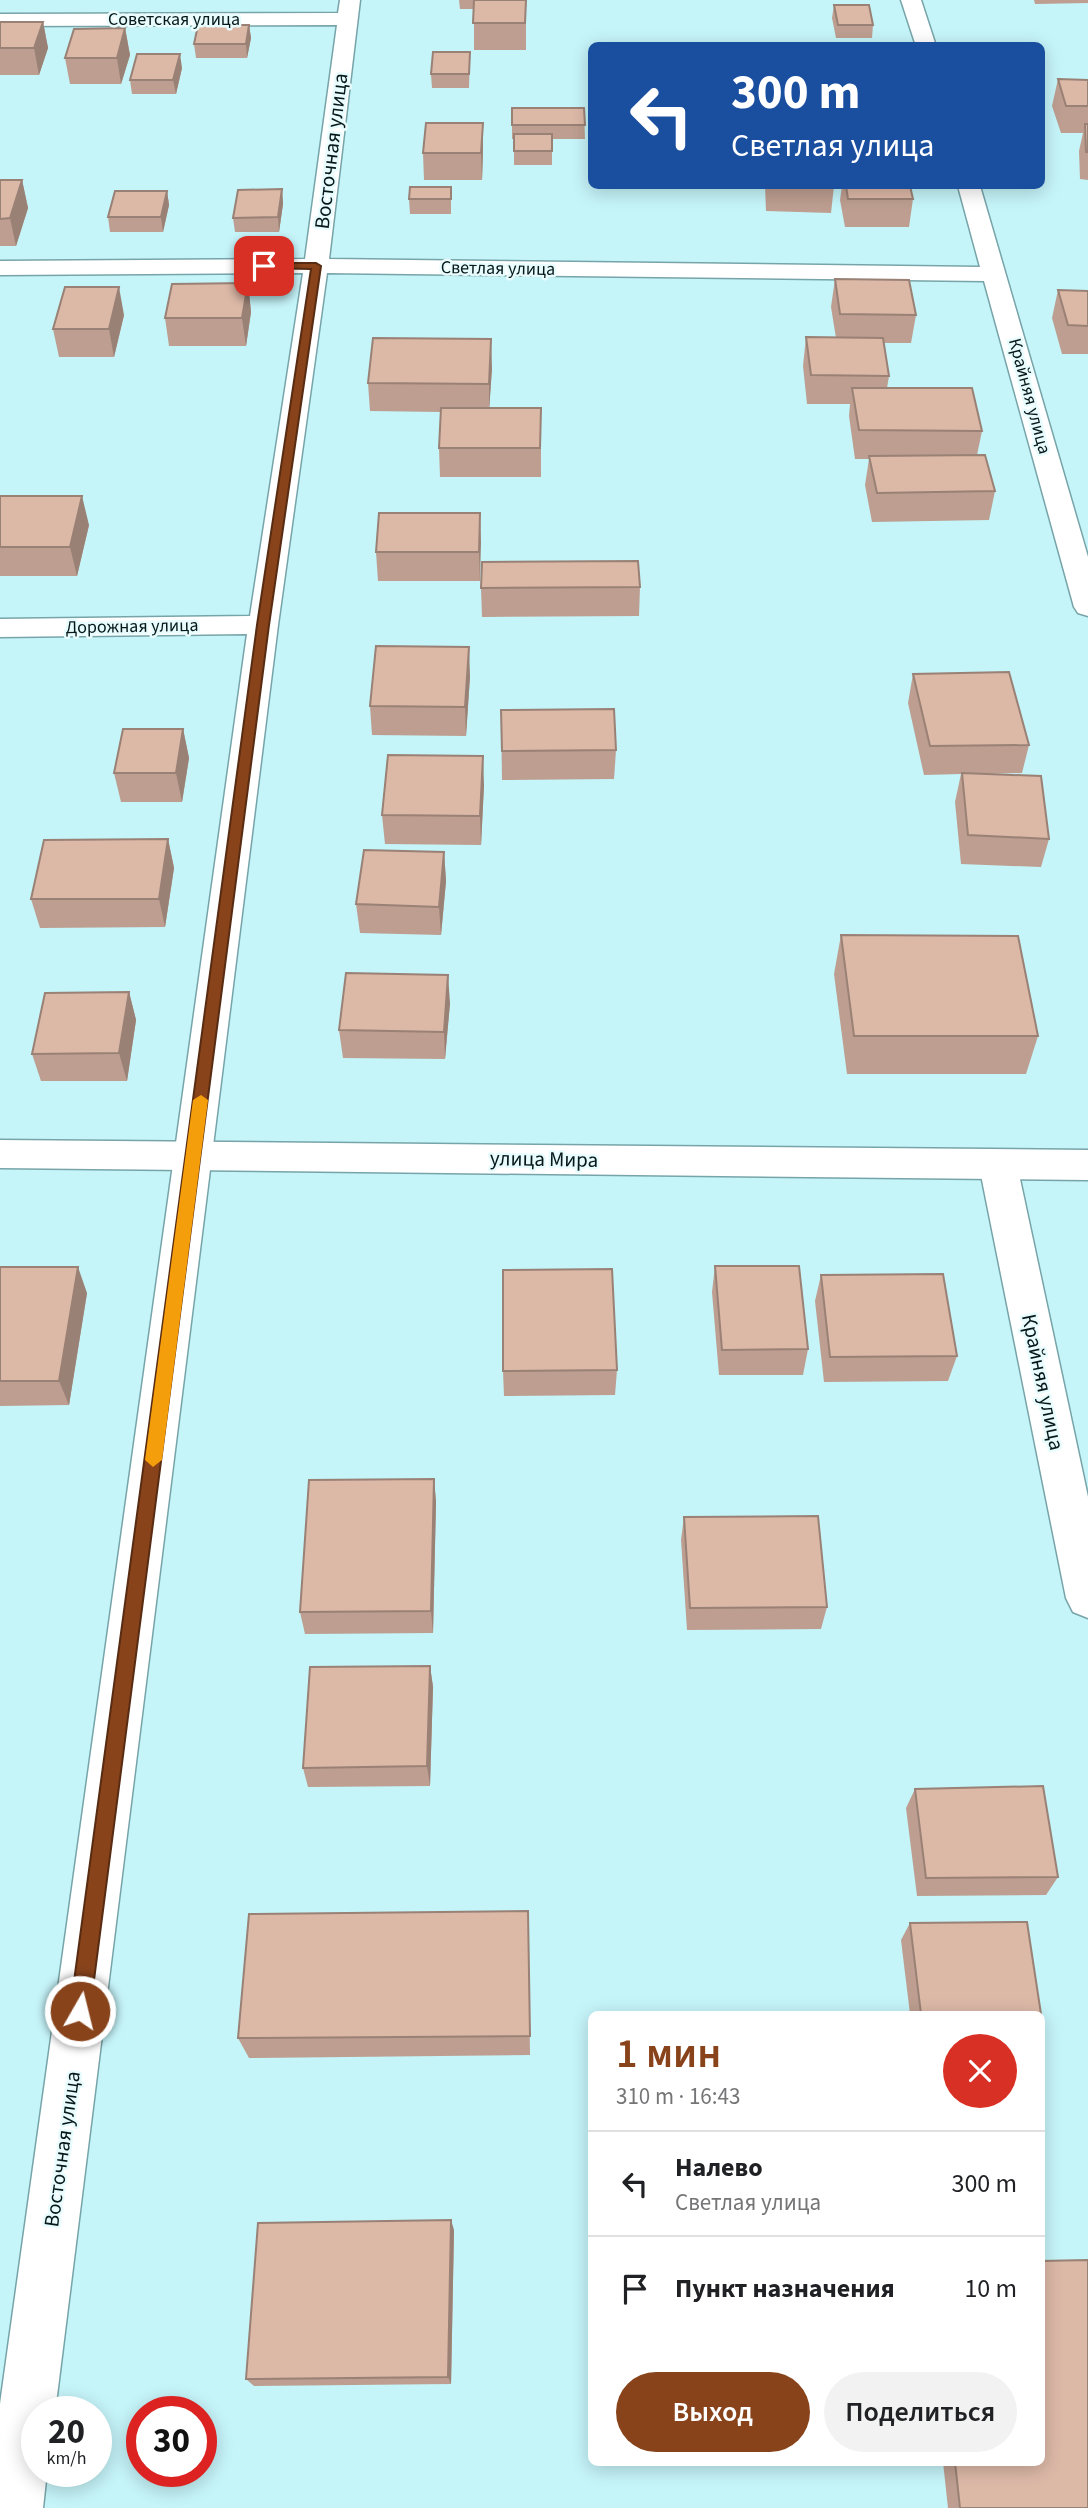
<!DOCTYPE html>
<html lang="ru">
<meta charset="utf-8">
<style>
body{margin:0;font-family:"Source Sans 3",sans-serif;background:#f2f2f2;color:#202124;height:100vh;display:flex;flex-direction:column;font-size:26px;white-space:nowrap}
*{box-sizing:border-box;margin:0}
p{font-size:23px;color:#757577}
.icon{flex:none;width:38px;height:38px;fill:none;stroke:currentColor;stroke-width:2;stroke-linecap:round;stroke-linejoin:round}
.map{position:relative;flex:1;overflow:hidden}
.side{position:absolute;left:588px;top:2011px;width:457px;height:455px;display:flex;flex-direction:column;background:#fff;border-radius:10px;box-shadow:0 4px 18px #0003}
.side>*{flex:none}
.guide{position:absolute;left:588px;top:42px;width:457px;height:147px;border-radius:10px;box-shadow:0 4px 18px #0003;background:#1a4fa0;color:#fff;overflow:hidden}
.speed{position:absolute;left:21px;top:2396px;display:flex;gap:14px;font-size:35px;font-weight:700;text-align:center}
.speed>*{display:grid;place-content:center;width:91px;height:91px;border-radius:50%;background:#fff;box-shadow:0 4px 18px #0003;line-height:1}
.speed small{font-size:18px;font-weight:400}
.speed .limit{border:10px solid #d22;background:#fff;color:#111}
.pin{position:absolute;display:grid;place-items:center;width:60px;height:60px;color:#fff;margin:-30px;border-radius:14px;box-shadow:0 4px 10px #0006}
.me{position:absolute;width:77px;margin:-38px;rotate:8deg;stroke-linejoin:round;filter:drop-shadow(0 0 5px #0008)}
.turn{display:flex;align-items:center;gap:24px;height:147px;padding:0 28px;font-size:32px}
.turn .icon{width:91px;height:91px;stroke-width:2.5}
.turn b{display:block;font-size:49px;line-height:60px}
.round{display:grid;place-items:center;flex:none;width:74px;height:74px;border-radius:37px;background:#f2f2f2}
.headline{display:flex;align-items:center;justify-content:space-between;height:119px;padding:0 28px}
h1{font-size:42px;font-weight:600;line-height:52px;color:#88431b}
.cta{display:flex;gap:14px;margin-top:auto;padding:14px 28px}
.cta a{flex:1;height:80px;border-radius:42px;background:#88431b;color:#fff;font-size:28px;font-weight:600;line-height:80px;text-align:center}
.cta a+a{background:#f2f2f2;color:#202124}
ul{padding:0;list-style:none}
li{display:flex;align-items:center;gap:21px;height:105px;padding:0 28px;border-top:2px solid #e0e0e0}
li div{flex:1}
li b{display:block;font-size:26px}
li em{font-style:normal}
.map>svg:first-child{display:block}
</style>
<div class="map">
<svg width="1088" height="2508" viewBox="0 0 1088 2508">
<rect width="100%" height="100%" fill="#c5f4f9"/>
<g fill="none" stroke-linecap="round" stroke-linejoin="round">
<defs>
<g id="minor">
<polygon points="340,0 360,0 329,259 980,267 958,186 980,186 1088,557 1088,616 1078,613 1074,607 984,281 327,273 278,625 55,2412 37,2412 37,2471 47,2471 43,2508 0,2508 0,2404 247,634 0,637 0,619 250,616 303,273 0,275 0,261 305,259 337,25 0,26 0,14 338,13"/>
<polygon points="901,0 921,0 936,46 916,46"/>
<polygon points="998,1150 1011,1155 1017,1165 1088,1497 1088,1618 1073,1612 1066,1598 979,1165 985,1155"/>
</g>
<polygon id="tertiary" points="0,1140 1088,1150 1088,1180 0,1168"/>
</defs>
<use href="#minor" stroke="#77a4a8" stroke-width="3"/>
<use href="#tertiary" stroke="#77a4a8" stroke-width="3"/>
<use href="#minor" fill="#fff" fill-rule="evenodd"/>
<use href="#tertiary" fill="#fff" fill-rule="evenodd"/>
</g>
<g fill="#bd9e90">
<polygon points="459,0 526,0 526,50 474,50 474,9 460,9"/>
<polygon points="1034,0 1088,0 1088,3 1035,4"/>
<polygon points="834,5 873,25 872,38 836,38 832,18"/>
<polygon points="0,22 43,22 48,48 39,75 0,75"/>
<polygon points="249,25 251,38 247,58 196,58 194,44"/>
<polygon points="125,28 130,55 121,84 70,84 65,58"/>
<polygon points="470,52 469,88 432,88 431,74"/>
<polygon points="182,68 176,94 132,94 130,80"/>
<polygon points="1058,79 1088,80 1088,180 1080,179 1079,151 1083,133 1061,133 1052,106"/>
<polygon points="512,108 584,108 585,139 552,139 552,165 514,165 514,139 512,139"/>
<polygon points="483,123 483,150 482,180 424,180 423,153"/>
<polygon points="0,180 22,180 28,208 16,246 0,246"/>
<polygon points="765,186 834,186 831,213 766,211"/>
<polygon points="842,186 910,186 913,199 909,227 845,227 840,200"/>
<polygon points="451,187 451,214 410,214 409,199"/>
<polygon points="282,189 283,204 279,232 235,232 233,218"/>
<polygon points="167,191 169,205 163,232 110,232 108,217"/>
<polygon points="835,279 916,315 911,343 884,343 889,376 887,388 982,431 977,455 995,491 989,520 872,522 865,485 869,459 855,459 849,416 850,404 807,404 803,366 806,337 836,338 831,307"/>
<polygon points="248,283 251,312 246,346 169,346 165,318"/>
<polygon points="1058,290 1088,291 1088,354 1062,354 1052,318"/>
<polygon points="124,315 114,357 59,357 53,329"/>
<polygon points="492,368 489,408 541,408 541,477 440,477 439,448 441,412 370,411 368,383"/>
<polygon points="0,496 89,525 77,576 0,576"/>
<polygon points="480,513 480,581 378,581 376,552"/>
<polygon points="640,587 639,616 482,617 481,588"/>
<polygon points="913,674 1029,745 1022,773 986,774 1049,839 1041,867 961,864 955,802 961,774 924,775 908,703"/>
<polygon points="470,676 466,736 372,735 370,706"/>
<polygon points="501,710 616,750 614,779 502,780"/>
<polygon points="183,729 189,758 182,802 121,802 114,773"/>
<polygon points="484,785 481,845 385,844 382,815"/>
<polygon points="168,839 174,868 165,927 40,928 31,899"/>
<polygon points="444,852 446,881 441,935 360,933 356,904"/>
<polygon points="841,935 1038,1036 1026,1074 847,1074 834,974"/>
<polygon points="129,992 136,1020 127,1081 41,1081 32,1054"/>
<polygon points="450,1003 445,1059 343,1058 339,1030"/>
<polygon points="715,1266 808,1349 803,1375 719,1375 712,1292"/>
<polygon points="0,1267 87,1293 69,1405 0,1406"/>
<polygon points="821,1275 957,1356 948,1381 824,1382 815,1301"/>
<polygon points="617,1370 615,1395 504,1396 503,1371"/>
<polygon points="434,1479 436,1502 433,1633 305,1634 300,1612"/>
<polygon points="684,1517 827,1607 821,1629 687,1630 681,1540"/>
<polygon points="430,1666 433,1687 430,1786 308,1787 303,1768"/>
<polygon points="915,1789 1058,1877 1046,1895 917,1896 906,1808"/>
<polygon points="528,1911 530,2055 249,2058 238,2038"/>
<polygon points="910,1923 1041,2014 910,2014 901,1940"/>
<polygon points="454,2230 451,2384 254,2386 246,2379"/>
<polygon points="943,2462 1041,2462 1088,2508 948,2508"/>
</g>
<g fill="#9a8175">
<polygon points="43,22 48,48 39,75 34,48"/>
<polygon points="249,25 251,38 247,58 246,44"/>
<polygon points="125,28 130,55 121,84 117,58"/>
<polygon points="180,54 182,68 176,94 173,80"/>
<polygon points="483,123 483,150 482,180 481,153"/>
<polygon points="22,180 28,208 16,246 10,218"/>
<polygon points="282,189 283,204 279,232 278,217"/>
<polygon points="167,191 169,205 163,232 161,217"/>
<polygon points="248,283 251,312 246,346 242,318"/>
<polygon points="119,287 124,315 114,357 109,329"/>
<polygon points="491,339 492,368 489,412 489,384"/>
<polygon points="82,496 89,525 77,576 70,547"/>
<polygon points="480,513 481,542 480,581 479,552"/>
<polygon points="469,647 470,676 466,736 465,707"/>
<polygon points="183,729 189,758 182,802 176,773"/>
<polygon points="483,756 484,785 481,845 480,816"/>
<polygon points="168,839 174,868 165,927 159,899"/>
<polygon points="444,852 446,881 441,935 439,907"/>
<polygon points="448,975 450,1003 445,1059 444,1032"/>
<polygon points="129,992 136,1020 127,1081 119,1053"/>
<polygon points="78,1267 87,1293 69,1405 59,1381"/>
<polygon points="434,1479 436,1502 433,1633 431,1611"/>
<polygon points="430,1666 433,1687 430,1786 427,1766"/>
<polygon points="451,2220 454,2230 451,2384 448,2377"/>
</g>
<g fill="#dcb8a7" stroke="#9a8175" stroke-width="2">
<polygon points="474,0 526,0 525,23 473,23"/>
<polygon points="834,5 869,5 873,25 838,25"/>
<polygon points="0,22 43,22 34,48 0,48"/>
<polygon points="198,25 249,25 246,44 194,44"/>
<polygon points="125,28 117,58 65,58 74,29"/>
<polygon points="433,52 470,52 469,74 431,74"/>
<polygon points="137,54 180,54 173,80 130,80"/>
<polygon points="1058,79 1088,80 1088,106 1066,106"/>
<polygon points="512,108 584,108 585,125 512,125"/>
<polygon points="426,123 483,123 481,153 423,153"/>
<polygon points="1085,124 1088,124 1088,152 1086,152"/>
<rect x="514" y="134" width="38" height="17"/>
<polygon points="0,180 22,180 10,218 0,219"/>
<polygon points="846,186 910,186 913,199 848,199"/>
<polygon points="410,187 451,187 451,199 409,199"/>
<polygon points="282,189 278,217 233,218 238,190"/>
<polygon points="115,191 167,191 161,217 108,217"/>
<polygon points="835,279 909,280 916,315 840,314"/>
<polygon points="248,283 242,318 165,318 172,284"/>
<polygon points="65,287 119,287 109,329 53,329"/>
<polygon points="1058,290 1088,291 1088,326 1068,325"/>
<polygon points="806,337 883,338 889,376 811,375"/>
<polygon points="373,338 491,339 489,384 368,383"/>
<polygon points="852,388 972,388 982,431 859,430"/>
<polygon points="441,408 541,408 540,448 439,448"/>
<polygon points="985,455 995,491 877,493 869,456"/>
<polygon points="0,496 82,496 70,547 0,547"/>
<polygon points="379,513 480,513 479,552 376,552"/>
<polygon points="638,561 640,587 481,588 482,562"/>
<polygon points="376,646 469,647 465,707 370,706"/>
<polygon points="1009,672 1029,745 930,746 913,674"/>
<polygon points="614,709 616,750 502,751 501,710"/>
<polygon points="123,729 183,729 176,773 114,773"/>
<polygon points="388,755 483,756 480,816 382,815"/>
<polygon points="962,773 1041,776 1049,839 968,835"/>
<polygon points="168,839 159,899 31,899 44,840"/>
<polygon points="364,850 444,852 439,907 356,904"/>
<polygon points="841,935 1018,936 1038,1036 854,1036"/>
<polygon points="346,973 448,975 444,1032 339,1030"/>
<polygon points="129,992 119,1053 32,1054 45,993"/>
<polygon points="715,1266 799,1266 808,1349 722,1350"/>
<polygon points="0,1267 78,1267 59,1381 0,1381"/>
<polygon points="612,1269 617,1370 503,1371 503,1270"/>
<polygon points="943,1274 957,1356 830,1357 821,1275"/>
<polygon points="434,1479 431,1611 300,1612 309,1480"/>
<polygon points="818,1516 827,1607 690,1608 684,1517"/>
<polygon points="430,1666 427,1766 303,1768 310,1667"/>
<polygon points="1043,1786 1058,1877 926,1878 915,1789"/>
<polygon points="528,1911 530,2036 238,2038 249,1914"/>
<polygon points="1027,1922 1041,2014 921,2014 910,1923"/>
<polygon points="451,2220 448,2377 246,2379 258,2223"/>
<polygon points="1088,2260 1088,2508 960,2508 955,2462 1041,2462 1041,2261"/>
</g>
<polygon fill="#88431b" stroke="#582c12" stroke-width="2" points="264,263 316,263 321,266 269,625 90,2011 87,2018 80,2021 73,2018 70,2011 257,625 311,269 260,268"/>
<polygon fill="#f59e0b" points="201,1095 208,1100 162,1460 153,1467 145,1460 193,1100"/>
<g text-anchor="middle" stroke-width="5" stroke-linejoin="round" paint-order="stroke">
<g font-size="18" fill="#061819" stroke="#e9fcfd">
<text x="174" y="25">Советская улица</text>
<text transform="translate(498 268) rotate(1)" y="6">Светлая улица</text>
<text transform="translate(1030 396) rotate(75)" y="6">Крайняя улица</text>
<text transform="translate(132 626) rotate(-1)" y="6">Дорожная улица</text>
</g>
<g font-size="21" fill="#061819" stroke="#e9fcfd">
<text transform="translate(331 151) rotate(-83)" y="7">Восточная улица</text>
<text transform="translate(544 1159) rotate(1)" y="7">улица Мира</text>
<text transform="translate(1043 1382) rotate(78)" y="7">Крайняя улица</text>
<text transform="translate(62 2149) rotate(-82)" y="7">Восточная улица</text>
</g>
</g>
</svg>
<div class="speed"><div>20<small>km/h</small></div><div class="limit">30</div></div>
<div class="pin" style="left:264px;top:266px;background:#d93025"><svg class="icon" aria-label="arrive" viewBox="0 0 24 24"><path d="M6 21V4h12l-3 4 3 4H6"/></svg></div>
<svg class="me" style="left:80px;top:2011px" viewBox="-20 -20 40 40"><circle r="17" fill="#88431b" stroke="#fff" stroke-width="3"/><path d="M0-11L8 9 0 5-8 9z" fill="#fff"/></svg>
<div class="guide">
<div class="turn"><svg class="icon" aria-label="left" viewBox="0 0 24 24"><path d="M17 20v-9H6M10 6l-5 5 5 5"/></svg><div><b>300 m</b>Светлая улица</div></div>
</div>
<section class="side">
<div class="headline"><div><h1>1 мин</h1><p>310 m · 16:43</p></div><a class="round" style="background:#d93025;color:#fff"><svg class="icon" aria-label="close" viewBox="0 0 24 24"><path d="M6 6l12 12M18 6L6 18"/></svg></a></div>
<ul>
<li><svg class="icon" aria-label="left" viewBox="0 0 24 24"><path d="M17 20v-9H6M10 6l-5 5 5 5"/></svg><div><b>Налево</b><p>Светлая улица</p></div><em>300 m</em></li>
<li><svg class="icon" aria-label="arrive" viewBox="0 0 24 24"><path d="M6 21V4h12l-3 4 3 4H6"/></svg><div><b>Пункт назначения</b></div><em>10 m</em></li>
</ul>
<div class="cta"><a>Выход</a><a>Поделиться</a></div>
</section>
</div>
